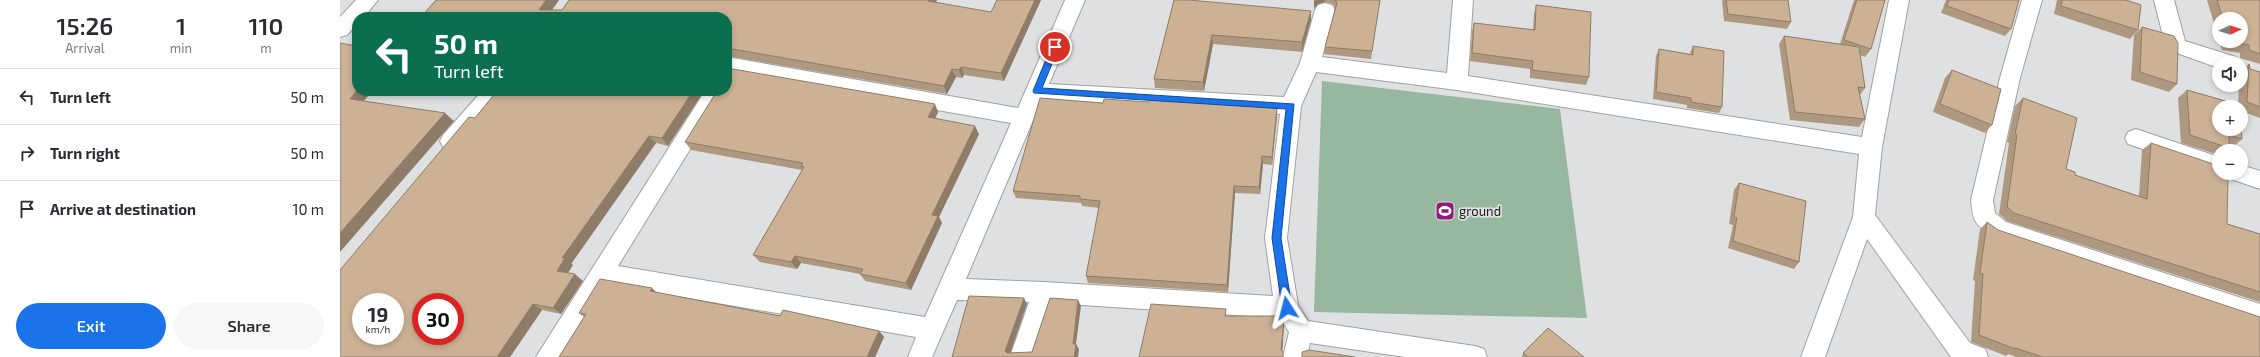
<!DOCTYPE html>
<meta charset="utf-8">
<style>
body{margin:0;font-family:"Exo 2",sans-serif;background:#f7f7f7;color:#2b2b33;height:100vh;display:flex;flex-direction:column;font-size:15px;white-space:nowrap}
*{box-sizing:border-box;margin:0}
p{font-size:13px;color:#7c7c81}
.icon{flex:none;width:22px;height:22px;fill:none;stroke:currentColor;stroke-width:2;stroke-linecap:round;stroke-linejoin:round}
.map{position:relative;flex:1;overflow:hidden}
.panel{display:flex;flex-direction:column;background:#fff;width:340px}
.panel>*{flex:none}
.hud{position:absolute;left:12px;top:12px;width:380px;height:84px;border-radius:16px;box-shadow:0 2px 6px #0003;background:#0b6e4f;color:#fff;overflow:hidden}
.needle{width:26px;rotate:87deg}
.buttons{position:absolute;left:1872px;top:12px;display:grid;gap:8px}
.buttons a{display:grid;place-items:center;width:36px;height:36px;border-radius:50%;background:#fff;box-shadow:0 2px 6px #0003;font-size:20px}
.speed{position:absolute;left:12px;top:293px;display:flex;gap:8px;font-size:20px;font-weight:700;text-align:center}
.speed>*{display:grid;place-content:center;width:52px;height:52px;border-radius:50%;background:#fff;box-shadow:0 2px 6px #0003;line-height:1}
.speed small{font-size:10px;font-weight:400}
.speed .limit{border:6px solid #d22;background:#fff;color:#111}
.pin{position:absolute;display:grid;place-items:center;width:34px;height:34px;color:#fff;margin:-17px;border:2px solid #fff;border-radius:50%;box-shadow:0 1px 4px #0007}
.me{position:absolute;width:44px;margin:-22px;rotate:351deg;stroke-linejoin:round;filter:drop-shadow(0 0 3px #0008)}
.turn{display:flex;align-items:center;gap:14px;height:84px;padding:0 16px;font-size:18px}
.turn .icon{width:52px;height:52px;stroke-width:2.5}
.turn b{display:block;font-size:28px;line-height:34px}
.eta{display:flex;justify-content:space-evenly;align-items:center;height:68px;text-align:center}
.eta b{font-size:24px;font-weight:600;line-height:28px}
.primary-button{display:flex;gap:8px;margin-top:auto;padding:8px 16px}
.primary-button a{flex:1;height:46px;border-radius:24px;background:#1a73e8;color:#fff;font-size:16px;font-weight:600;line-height:46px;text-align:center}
.primary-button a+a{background:#f7f7f7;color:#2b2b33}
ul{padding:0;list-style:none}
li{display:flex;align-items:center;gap:12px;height:56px;padding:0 16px;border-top:1px solid #e1e1e2}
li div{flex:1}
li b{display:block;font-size:15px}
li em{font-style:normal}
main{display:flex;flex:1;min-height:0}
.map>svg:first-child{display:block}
</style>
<main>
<section class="panel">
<div class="eta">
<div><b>15:26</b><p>Arrival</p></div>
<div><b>1</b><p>min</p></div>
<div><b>110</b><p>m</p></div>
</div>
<ul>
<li><svg class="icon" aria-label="left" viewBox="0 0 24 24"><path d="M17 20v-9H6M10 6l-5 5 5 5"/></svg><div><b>Turn left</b></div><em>50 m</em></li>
<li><svg class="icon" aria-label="right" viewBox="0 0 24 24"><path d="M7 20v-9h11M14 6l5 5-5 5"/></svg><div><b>Turn right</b></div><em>50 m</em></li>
<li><svg class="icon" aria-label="arrive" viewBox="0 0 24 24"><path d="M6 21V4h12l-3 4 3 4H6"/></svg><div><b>Arrive at destination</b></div><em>10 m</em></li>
</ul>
<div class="primary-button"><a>Exit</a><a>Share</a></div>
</section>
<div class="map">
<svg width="1920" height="357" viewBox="0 0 1920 357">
<rect width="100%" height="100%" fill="#dfe0e1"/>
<polygon fill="#97b79e" points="982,81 1220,109 1247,318 974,312"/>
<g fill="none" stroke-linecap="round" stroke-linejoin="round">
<defs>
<g id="minor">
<polygon points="16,0 38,0 24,17 17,17 17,24 7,35 0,37 0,17"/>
<path d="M725 0H745L709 84 944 97 960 63 975 10 978 5 985 3 992 5 995 10 982 57 1107 73 1113 0H1133L1128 76 1522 137 1549 0H1569L1542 147 1535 215 1630 343 1645 349 1648 357H1611L1527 239 1485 357H1461L1513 217 1519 154 1117 90 976 72 961 106 947 238 958 305 968 321 1135 346 1144 349 1147 357H1065L970 343 967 357H943L949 332 940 318 712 303 694 357H670L689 302 617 300 592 357H568L576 337 267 284 222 357H196L365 91H386L278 266 585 317 671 123 387 73V57L678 108ZM702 99 940 114 925 238 933 296 704 282 626 279Z"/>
<path d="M1682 0H1702L1680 78 1653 200 1655 213 1666 222 1920 304V326L1651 236C1634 223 1633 221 1631 200L1660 78Z"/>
<polygon points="1814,0 1834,0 1845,41 1896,57 1899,63 1879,63 1879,68 1831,51 1823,36"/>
<polygon points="142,91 164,91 119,147 111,150 103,147 100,141 103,135"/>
<polygon points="1796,129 1879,157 1879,173 1885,173 1879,175 1788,144 1785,138 1788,132"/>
<polygon points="1901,165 1920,171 1920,189 1891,179 1888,173 1901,173"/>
</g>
</defs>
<use href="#minor" stroke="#a0a1a2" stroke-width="2"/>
<use href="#minor" fill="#fff" fill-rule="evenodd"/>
</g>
<g fill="#af9880">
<polygon points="96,0 219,0 212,10 222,10 229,0 597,0 595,3 651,12 657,0 701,0 664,81 624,75 622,78 616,77 607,94 387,56 387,17 81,17"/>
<polygon points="834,0 971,20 962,52 873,44 864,91 815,88 814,79"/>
<polygon points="974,0 1040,0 1031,59 984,54 985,47 995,8 993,4 985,2 978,4 974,9"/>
<polygon points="1382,0 1448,0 1451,22 1447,29 1384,21"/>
<polygon points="1514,0 1545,0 1531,49 1525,57 1520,55 1525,88 1520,95 1525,119 1519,127 1450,120 1439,44 1444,36 1500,44"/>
<polygon points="1606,0 1679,0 1671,29 1665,36 1601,13"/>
<polygon points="1717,0 1786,0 1798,30 1790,39 1714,14"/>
<polygon points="1867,0 1920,0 1920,64 1900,58 1900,53 1882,50 1879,41 1901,41 1901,19 1879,19 1879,40"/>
<polygon points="1196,5 1249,77 1246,85 1190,78 1190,69 1130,61 1132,31 1134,23 1193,30 1194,14"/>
<polygon points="1802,27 1837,84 1829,92 1791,80 1794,35"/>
<polygon points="1353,46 1382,107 1379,113 1347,108 1347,105 1313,99 1316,56 1319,49 1350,54 1350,53"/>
<polygon points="1909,64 1910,69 1920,72 1920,118 1901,111 1901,107 1879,107 1902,139 1893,147 1889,146 1889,148 1885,151 1879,151 1879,155 1841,143 1838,98 1847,90 1898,104 1899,85 1901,85 1901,70"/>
<polygon points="1612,70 1652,125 1645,133 1593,112 1605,78"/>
<polygon points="157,91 364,91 328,146 316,143 231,264 233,265 228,273 243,281 221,314 202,310 170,357 0,357 135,118"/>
<polygon points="1683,98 1726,169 1735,175 1799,196 1802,150 1811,143 1887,224 1920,234 1920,302 1667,221 1659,214 1669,143 1667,142 1675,106"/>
<polygon points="809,102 937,116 932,165 923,164 920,194 895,193 888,292 748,283 746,276 759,208 742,206 741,203 676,198 673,191 763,103"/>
<polygon points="598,112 595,119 639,134 599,217 602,223 571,290 525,281 520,274 461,263 457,269 420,262 413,255 462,170 351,150 345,142"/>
<polygon points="1399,183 1459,262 1454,269 1388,248 1393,225 1389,224 1394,190"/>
<polygon points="1647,222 1658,230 1920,357 1676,357 1668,354 1666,356 1631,342 1635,281 1633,280 1640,229"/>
<polygon points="317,293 440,316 539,331 544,337 535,357 219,357 244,317 239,313"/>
<polygon points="1183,353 1244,357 1182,357"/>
</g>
<g fill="#8f7c68">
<polygon points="206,0 219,0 207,17 199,10"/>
<polygon points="589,0 597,0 592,10 588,1"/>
<polygon points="695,0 701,0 664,81 661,73"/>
<polygon points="975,0 985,0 985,2 978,4 974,9 974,1"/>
<polygon points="971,11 971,20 962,52 962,42"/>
<polygon points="872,35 873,44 864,91 863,82"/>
<polygon points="621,67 624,75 622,78 619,70"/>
<polygon points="612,69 616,77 607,94 604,86"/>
<polygon points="17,90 17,91 33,91 19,106 10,99"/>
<polygon points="353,91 364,91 328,146 322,138"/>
<polygon points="595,104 598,112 592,125 588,117"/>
<polygon points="937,108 937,116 932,165 932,157"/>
<polygon points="105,113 114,121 0,252 0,233"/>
<polygon points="635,126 639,134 599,217 602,223 571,290 566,283 592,215"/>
<polygon points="309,136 316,143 231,264 233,265 225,277 217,271 222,258"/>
<polygon points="922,156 923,164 920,194 919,187"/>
<polygon points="894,186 895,193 888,292 887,285"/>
<polygon points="455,256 461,263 457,269 451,262"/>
<polygon points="235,274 243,281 221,314 213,308"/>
<polygon points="312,288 319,295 310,291"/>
<polygon points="684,298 687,304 669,357 665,351"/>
<polygon points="738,300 741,306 736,344 739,349 738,357 734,357 733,344"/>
<polygon points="193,304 202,310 170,357 157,357"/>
<polygon points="944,320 944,327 942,357 941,350"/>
<polygon points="539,331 544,337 535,357 527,357"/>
</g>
<g fill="#ccb195" stroke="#8f7c68" fill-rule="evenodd">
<polygon points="96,0 206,0 199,10 222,10 229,0 589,0 588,1 651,12 657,0 695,0 661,73 621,67 619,70 612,69 604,86 387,48 387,17 81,17"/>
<polygon points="834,0 849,0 971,11 962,42 872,35 863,82 814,79"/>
<polygon points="995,0 1040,0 1032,51 985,47 997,3"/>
<polygon points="1386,0 1448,0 1451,22 1388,14"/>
<polygon points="1517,0 1545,0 1531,49 1504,40"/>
<polygon points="1609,0 1679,0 1671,29 1607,6"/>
<polygon points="1722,0 1786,0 1801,5 1798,30 1721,6"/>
<polygon points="1877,0 1920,0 1920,54 1909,50 1909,45 1891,42 1890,41 1901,41 1901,19 1883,19"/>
<polygon points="1196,5 1251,12 1249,77 1192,70 1193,61 1132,53 1134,23 1195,30"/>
<polygon points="1802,27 1834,36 1838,43 1837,84 1800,72"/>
<polygon points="1444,36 1519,47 1525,88 1518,87 1525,119 1455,112"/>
<polygon points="0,43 17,46 17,90 10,99 105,113 0,233"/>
<polygon points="1353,46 1384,51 1382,107 1351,102 1351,98 1316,92 1319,49 1353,55"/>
<polygon points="1909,64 1910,69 1920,72 1920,107 1907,102"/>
<polygon points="387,68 595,104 588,117 635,126 592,215 598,216 566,283 520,274 523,269 455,256 451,262 413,255 464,167 461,166 463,163 345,142 377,91 387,91"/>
<polygon points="1612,70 1661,89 1652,125 1600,104"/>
<polygon points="1847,90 1899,105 1899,107 1879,107 1879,129 1901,129 1901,126 1902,139 1889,135 1889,148 1850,135"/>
<path d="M157 91H353L322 138 309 136 222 258H225L217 271 235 274 213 308 193 304 157 357H0V270L129 117 135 118ZM21 302H55V336H21ZM81 302H115V336H81Z"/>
<polygon points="700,98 763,103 764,99 809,102 810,99 937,108 932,157 922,156 919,187 894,186 887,285 746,276 760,201 740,199 740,196 673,191"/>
<polygon points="1683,98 1737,118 1726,169 1735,172 1735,175 1807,199 1811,143 1879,166 1879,173 1888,173 1887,224 1920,234 1920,292 1674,213 1667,207 1677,135 1675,134"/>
<polygon points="1399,183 1466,201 1459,262 1393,241 1397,218 1394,217"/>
<polygon points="1647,222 1658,230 1920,317 1920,357 1703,357 1675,348 1675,349 1639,335 1643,274 1640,273"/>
<polygon points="260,279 312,288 310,291 440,316 443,310 539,331 527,357 219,357 246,314 239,313"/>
<polygon points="629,296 684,298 665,351 667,353 692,352 710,298 738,300 733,344 736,344 734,357 612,357"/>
<polygon points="811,304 886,309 885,316 941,316 944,320 941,350 943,352 943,357 799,357"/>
<polygon points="1208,328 1244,357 1188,357 1183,353"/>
<polygon points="969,350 1015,357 962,357 962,352"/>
</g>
<polygon fill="#1a73e8" stroke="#114b97" points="715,44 719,47 702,88 954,104 941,238 952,308 951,311 947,313 942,308 932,238 946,109 694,93 693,91 711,47"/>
<defs>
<symbol id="stadium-square" viewBox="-11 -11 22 22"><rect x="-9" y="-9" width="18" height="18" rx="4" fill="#921b79" stroke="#dfe0e1"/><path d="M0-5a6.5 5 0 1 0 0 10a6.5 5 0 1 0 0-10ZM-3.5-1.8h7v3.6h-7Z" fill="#fff"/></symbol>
</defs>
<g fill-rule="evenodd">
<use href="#stadium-square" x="1094" y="200" width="22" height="22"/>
</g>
<g text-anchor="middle" stroke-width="3.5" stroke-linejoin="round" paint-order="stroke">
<g font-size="13" fill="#19191a" stroke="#dfe0e1" text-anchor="start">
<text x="1119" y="216">ground</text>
</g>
</g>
</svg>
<div class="buttons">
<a><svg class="needle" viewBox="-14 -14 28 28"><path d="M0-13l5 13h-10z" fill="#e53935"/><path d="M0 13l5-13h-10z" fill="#7c7c81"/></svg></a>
<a><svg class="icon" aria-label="sound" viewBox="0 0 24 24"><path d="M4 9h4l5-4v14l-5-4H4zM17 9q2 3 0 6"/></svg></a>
<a>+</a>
<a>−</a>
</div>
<div class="speed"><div>19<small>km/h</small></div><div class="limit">30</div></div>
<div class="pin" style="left:715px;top:47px;background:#d93025"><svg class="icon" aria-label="arrive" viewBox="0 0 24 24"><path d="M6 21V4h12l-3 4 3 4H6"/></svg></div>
<svg class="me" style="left:947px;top:308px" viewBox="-20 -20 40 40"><path d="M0-17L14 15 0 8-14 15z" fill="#1a73e8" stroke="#fff" stroke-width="4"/></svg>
<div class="hud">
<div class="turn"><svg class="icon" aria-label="left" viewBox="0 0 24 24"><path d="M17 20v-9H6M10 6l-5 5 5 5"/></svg><div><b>50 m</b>Turn left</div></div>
</div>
</div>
</main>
